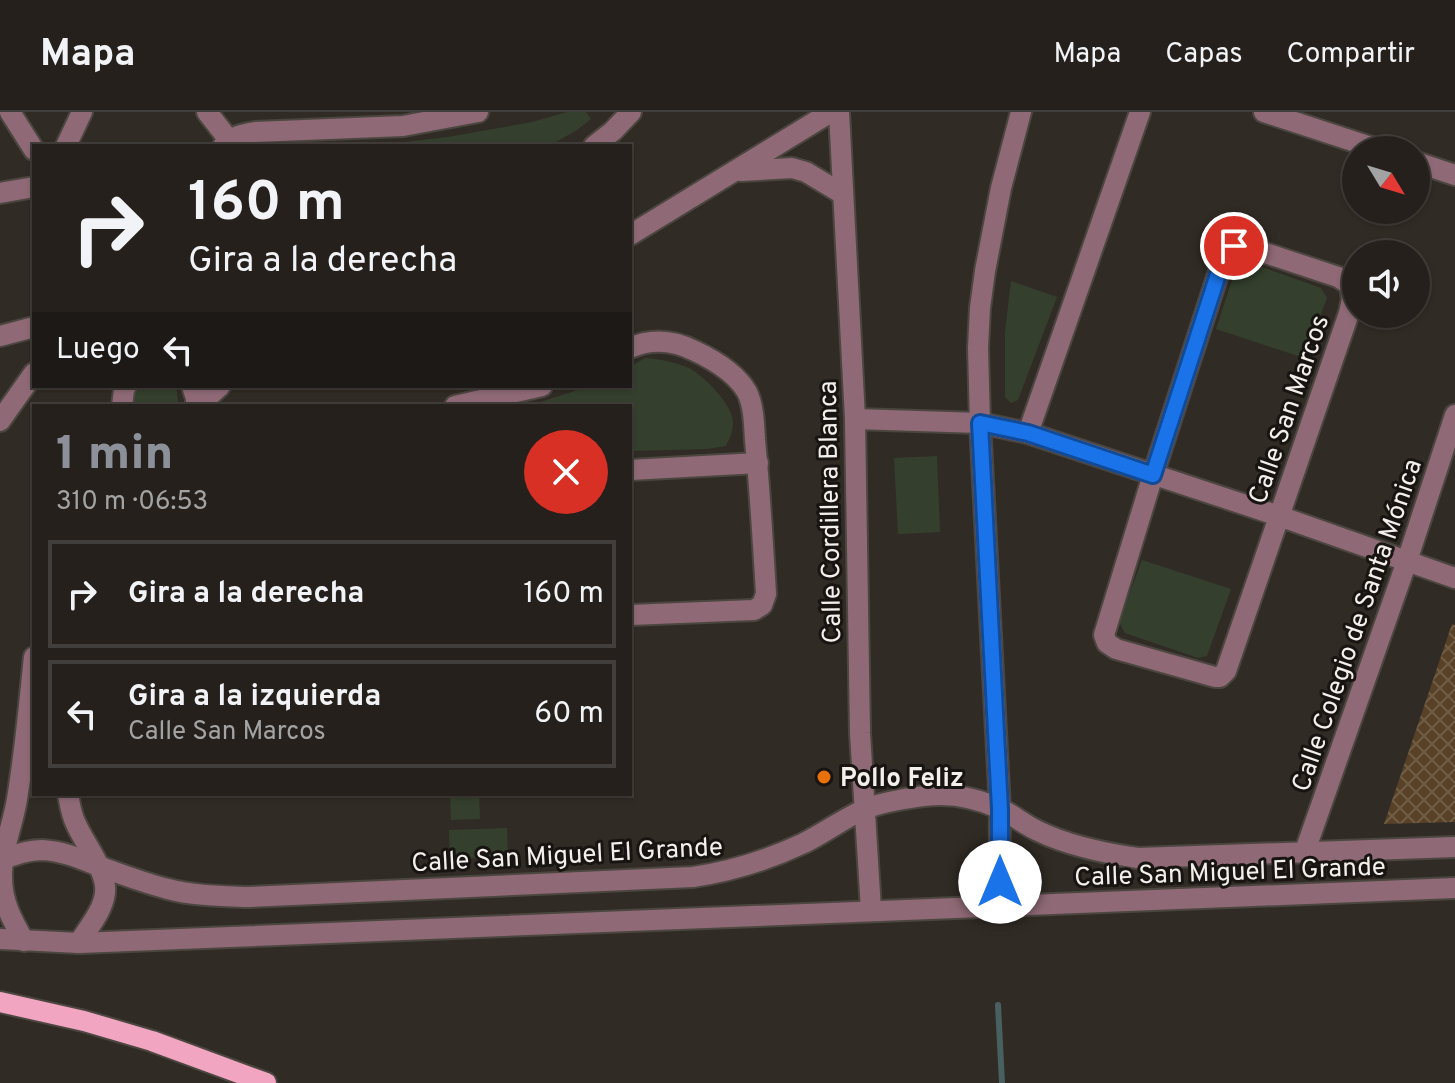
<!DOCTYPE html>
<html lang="es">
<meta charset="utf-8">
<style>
body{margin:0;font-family:Overpass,sans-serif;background:#312d29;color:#f1f3f6;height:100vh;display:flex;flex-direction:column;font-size:30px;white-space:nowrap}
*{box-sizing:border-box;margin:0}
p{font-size:26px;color:#a3a3a3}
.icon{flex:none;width:44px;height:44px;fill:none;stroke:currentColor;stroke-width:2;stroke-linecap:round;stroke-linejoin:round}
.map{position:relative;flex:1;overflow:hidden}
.sheet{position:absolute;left:32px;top:292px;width:600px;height:392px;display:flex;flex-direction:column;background:#25201c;border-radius:0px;box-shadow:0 2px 6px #0004,0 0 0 2px #423e3b}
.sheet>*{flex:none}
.banner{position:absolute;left:32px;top:32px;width:600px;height:244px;border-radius:0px;box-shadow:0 2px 6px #0004,0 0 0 2px #423e3b;background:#25201c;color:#f1f3f6;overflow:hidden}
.needle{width:52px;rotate:128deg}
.fabs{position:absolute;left:1342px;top:24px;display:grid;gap:16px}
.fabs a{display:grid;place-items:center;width:88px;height:88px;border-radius:50%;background:#25201c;box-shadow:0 2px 6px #0004,0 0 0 2px #423e3b;font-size:40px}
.pin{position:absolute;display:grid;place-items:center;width:68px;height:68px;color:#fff;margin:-34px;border:4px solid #fff;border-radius:50%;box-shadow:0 2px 8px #0007}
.me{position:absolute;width:88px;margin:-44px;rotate:0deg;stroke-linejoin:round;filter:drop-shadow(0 0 6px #0008)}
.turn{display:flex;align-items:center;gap:28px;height:168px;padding:0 24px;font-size:36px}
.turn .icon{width:104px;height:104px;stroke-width:2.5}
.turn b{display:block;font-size:56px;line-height:68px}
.then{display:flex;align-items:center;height:76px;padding:0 24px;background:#0003;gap:16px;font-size:30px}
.round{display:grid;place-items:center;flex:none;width:84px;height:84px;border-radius:42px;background:#312d29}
.headline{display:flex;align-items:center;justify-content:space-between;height:136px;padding:0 24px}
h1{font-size:48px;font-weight:800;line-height:60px;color:#8c9099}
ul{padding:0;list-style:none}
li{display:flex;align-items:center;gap:24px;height:108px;margin:0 16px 12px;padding:0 8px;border:4px solid #423e3b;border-radius:0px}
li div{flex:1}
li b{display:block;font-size:30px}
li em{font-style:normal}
header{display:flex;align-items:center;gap:48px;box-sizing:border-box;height:112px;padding:0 40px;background:#25201c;border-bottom:2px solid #423e3b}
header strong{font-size:38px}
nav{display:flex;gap:44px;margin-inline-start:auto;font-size:28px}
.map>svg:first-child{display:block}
</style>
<header>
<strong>Mapa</strong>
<nav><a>Mapa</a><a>Capas</a><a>Compartir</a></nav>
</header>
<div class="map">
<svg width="1455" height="971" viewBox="0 0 1455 971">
<defs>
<pattern id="building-cross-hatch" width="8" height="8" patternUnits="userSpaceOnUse" patternTransform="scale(2)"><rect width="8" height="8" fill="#584126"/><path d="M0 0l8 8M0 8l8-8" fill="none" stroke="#705d46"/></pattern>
</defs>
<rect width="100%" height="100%" fill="#312b25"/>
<g fill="#34402d">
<polygon points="567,0 586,0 591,7 577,18 549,34 369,34 448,25 532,10"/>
<polygon points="1248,150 1321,176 1327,186 1304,246 1216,217 1236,156"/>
<polygon points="1011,169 1057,185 1018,288 1011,291 1005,285 1005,220"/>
<path d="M645 246C660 247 675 250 689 256 704 264 733 293 733 310 733 319 730 326 726 334L707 337 630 339V294H528L590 274H630V255Z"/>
<polygon points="138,274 173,274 177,279 178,294 133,294 133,283"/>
<polygon points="937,344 940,420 898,422 894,346"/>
<polygon points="1142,448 1231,477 1207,544 1198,546 1125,521 1119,510"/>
<polygon points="450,682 479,682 480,707 451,708"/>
<polygon points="507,716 508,745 450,747 449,718"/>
</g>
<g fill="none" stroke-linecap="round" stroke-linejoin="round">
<polyline stroke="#496060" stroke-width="6" points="998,893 1002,971"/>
</g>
<polygon fill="url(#building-cross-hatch)" points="1452,512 1455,513 1455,710 1384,712"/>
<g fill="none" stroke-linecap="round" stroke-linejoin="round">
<defs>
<g id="minor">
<polyline points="10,0 34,38"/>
<polyline points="207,0 229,28"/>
<polyline points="839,0 855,307 860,621 871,798"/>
<polyline points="1264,0 1380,38"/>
<polyline points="66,34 82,0"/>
<path d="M223 34C232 24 243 22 255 20L403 14 478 0"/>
<polyline points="594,34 613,19 631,0"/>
<polyline points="1416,50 1455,63"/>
<polyline points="741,59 792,56 806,60 841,81"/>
<polyline points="0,81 34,75"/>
<polyline points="630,123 831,0"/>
<polygon points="1238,132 1338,165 1350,173 1352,187 1349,201 1226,559 1220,565 1215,565 1116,537 1107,531 1104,523 1153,363 1223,147 1234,134"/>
<polyline points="0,224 34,215"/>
<path d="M630 236C652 226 673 228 695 239 714 248 736 261 747 280 754 294 754 313 755 328 760 379 763 431 766 482L762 493 754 498 630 503"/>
<polyline points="192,274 196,286 196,294"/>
<polyline points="122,294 124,278 126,274"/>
<polyline points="198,294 220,274"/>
<polyline points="455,294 542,274"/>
<polyline points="855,307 980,311 1028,321 1279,404 1455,466"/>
<polyline points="0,309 34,261"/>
<polyline points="1028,321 1140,0"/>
<polyline points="630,358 758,351"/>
<path d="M68 682C70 693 71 702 76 712 84 731 108 760 105 781 103 799 88 816 79 831"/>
<polyline points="1305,739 1407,449 1455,303"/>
<path d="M0 749C13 743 28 738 42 738 62 739 79 746 96 753 120 762 144 771 168 777 194 784 222 784 249 785L693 765C733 759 768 748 804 731 824 721 843 707 863 698 880 690 922 683 941 683 961 683 983 689 1001 697 1013 703 1025 713 1038 719 1069 734 1103 741 1138 746L1455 735"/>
<polyline points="999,794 1000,697 980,311 978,236 980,196 985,159 1001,76 1021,0"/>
<polyline points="0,827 79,831 1455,776"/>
<path d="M24 829C12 808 2 790 2 765 1 739 13 713 17 687 25 640 29 592 34 545"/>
</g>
<polyline id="major" points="0,890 84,909 152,929 266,971"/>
</defs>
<use href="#minor" stroke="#4c4641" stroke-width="24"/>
<use href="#major" stroke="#4c4641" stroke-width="24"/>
<use href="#minor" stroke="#8f6a76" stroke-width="20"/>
<use href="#major" stroke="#f1a5c0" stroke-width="20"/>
</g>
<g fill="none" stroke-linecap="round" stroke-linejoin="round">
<defs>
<polyline id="route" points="1000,770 1000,697 980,311 1028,321 1153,363 1223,147 1234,134"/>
</defs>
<use href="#route" stroke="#114b97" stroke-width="20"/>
<use href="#route" stroke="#1a73e8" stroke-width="14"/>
</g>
<circle fill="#e8710a" stroke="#171411" stroke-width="3" cx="824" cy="665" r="8"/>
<g text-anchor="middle" stroke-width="6" stroke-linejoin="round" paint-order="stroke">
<g font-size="26" fill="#f3efeb" stroke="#171411">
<text transform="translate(1288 297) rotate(-71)" y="9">Calle San Marcos</text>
<text transform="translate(829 400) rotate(-91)" y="9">Calle Cordillera Blanca</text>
<text transform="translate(1356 513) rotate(-71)" y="9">Calle Colegio de Santa Mónica</text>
<text transform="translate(567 742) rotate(-3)" y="9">Calle San Miguel El Grande</text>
<text transform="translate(1230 759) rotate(-2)" y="9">Calle San Miguel El Grande</text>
</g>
<g font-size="26" font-weight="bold" fill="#f3efeb" stroke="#171411" text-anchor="start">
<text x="840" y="674">Pollo Feliz</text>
</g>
</g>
</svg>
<div class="fabs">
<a><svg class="needle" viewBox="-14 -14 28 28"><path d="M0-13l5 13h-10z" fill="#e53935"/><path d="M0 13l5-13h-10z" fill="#a3a3a3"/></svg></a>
<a><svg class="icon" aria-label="sound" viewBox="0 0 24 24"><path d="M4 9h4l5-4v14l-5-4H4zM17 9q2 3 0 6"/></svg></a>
</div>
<div class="pin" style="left:1234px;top:134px;background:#d93025"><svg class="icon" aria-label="arrive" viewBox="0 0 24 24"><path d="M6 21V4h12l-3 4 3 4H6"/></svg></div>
<svg class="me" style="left:1000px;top:770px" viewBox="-20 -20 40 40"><circle r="19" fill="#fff"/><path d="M0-13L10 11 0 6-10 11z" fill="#1a73e8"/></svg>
<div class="banner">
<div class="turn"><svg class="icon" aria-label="right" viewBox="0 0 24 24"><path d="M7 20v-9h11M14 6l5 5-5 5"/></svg><div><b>160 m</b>Gira a la derecha</div></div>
<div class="then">Luego<svg class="icon" aria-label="left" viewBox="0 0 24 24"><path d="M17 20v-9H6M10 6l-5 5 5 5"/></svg></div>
</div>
<section class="sheet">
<div class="headline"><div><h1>1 min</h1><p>310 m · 06:53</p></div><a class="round" style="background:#d93025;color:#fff"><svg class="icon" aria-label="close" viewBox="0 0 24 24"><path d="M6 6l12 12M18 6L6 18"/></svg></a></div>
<ul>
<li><svg class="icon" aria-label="right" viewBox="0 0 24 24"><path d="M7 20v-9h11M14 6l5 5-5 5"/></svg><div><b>Gira a la derecha</b></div><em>160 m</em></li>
<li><svg class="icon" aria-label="left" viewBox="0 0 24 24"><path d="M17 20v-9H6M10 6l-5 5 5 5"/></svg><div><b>Gira a la izquierda</b><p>Calle San Marcos</p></div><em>60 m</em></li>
</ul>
</section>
</div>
